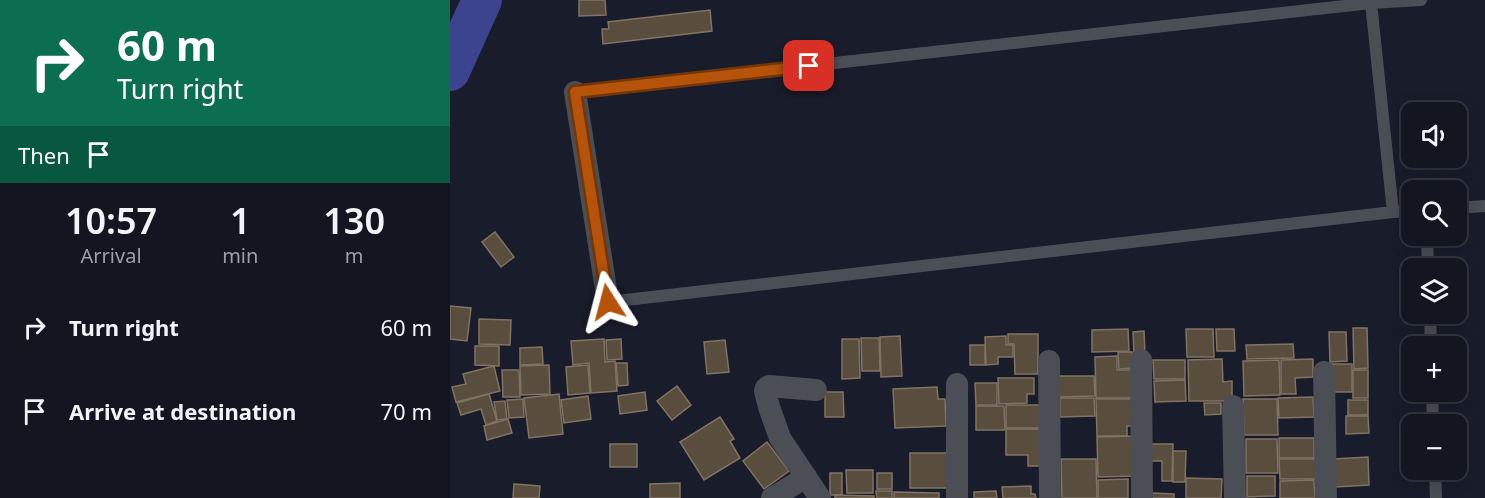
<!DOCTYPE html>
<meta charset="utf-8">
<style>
body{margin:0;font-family:"Noto Sans",sans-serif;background:#1c1e29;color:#f1f3f6;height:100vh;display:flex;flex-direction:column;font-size:22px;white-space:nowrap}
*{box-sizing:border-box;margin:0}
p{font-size:20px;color:#9d9fa5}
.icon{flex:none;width:33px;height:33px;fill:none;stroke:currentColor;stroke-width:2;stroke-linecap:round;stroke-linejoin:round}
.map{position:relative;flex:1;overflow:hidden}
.side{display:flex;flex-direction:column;background:#131520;width:450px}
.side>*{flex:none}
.banner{background:#0b6e4f;color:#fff;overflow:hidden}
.fabs{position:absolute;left:951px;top:102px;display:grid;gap:12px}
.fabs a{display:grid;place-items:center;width:66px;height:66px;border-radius:12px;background:#131520;box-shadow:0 3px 15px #0003,0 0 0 2px #32343e;font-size:30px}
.pin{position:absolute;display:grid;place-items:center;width:51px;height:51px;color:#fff;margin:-26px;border-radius:12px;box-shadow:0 3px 9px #0006}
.me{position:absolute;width:66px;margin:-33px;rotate:351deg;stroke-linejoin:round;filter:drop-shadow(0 0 4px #0008)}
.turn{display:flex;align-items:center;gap:21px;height:126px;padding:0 18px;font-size:27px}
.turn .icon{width:78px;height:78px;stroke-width:2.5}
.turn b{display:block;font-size:42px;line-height:51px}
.then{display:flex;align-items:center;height:57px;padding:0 18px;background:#0003;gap:12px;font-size:22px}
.eta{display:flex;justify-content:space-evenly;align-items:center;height:102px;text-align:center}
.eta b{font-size:36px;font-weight:600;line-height:42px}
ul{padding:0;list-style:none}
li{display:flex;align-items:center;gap:18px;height:84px;padding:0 18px}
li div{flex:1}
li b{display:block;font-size:22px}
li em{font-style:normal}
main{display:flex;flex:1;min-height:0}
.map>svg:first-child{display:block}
</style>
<main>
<section class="side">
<div class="banner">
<div class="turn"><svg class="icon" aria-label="right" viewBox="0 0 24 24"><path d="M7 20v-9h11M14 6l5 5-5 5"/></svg><div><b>60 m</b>Turn right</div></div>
<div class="then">Then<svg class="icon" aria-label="arrive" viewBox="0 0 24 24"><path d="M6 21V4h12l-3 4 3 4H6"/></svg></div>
</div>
<div class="eta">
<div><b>10:57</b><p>Arrival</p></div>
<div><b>1</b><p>min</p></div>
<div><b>130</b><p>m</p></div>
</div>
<ul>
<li><svg class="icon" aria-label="right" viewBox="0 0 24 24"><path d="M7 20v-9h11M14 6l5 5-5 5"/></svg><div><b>Turn right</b></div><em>60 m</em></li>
<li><svg class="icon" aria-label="arrive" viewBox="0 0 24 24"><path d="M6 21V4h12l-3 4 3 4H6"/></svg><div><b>Arrive at destination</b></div><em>70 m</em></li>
</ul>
</section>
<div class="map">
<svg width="1035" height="498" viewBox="0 0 1035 498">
<rect width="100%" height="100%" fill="#191c2a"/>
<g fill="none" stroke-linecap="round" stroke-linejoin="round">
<polyline stroke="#3c4490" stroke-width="40" points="0,71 32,0"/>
</g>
<g fill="#594d3e" stroke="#807363" stroke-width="1.5">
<polygon points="129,0 155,0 156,15 129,16"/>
<polygon points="260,10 262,31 153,44 152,29 159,29 158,22"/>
<polygon points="45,232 64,257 51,267 32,242"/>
<polygon points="0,306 21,308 17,341 0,339"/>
<polygon points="29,319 61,320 60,345 29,344"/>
<polygon points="903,328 917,328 918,368 904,369"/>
<polygon points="678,329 679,351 642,352 642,330"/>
<polygon points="736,329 763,329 764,357 737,357"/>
<polygon points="766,329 784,329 785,351 767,351"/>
<polygon points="694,331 695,354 684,355 683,332"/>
<polygon points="879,332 896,332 897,361 880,362"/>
<polygon points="558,334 588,334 588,374 565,374 564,344 558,344"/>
<polygon points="450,336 452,376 431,377 430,337"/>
<polygon points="556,336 556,345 563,345 563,357 548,357 548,364 536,365 535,337"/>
<polygon points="411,338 429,338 430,371 412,371"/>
<polygon points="154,339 155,362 165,361 167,391 141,393 139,363 123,365 121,341"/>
<polygon points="171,339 172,359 157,360 156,340"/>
<polygon points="392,339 409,339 410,378 392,379"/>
<polygon points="275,340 279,372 257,374 254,342"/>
<polygon points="843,344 844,358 797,359 796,345"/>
<rect x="520" y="345" width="15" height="20"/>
<polygon points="25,346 49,346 49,366 25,365"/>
<polygon points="92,347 93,364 70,365 70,348"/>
<polygon points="668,352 682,352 682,368 669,369"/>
<polygon points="667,356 667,370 683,370 683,398 646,398 645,357"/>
<polygon points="772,359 773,382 782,381 782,401 739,401 738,360"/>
<polygon points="863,359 863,377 845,378 846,394 831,394 831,360"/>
<polygon points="703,360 735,360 735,379 704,379"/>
<polygon points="829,360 830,395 794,396 793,361"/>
<polygon points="166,363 177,363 178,385 168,386"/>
<rect x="880" y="364" width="22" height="28"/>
<polygon points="99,365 100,394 71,395 70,366"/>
<polygon points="138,365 140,393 118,395 116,367"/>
<polygon points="44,366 50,391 6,402 2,387 16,384 13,374"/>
<polygon points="52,370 69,370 70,397 53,397"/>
<rect x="903" y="370" width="15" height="28"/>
<polygon points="609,376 644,376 645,396 609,397"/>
<polygon points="548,378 584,378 584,394 577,394 577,403 549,404"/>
<polygon points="735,380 736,401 705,402 704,381"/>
<polygon points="525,383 547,383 547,405 526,405"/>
<polygon points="227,386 241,405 222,420 207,401"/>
<polygon points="487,387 488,399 495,399 496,426 445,428 443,389"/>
<polygon points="195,392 197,410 170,414 168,396"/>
<polygon points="375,392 393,392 394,417 375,417"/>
<polygon points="39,394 47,421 36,425 31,409 11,415 7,403"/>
<polygon points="109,394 113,434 79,438 74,398"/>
<polygon points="138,396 141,419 114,423 111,400"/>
<polygon points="863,397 864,417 829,418 828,398"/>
<polygon points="610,398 644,398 645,416 610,417"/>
<polygon points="73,399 74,417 59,418 57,400"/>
<polygon points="646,399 683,399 684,426 677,426 677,436 647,436"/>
<polygon points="793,399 827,399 828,435 794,435"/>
<rect x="898" y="400" width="20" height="15"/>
<polygon points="55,401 57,419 47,420 44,402"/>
<polygon points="754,403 771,403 771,414 755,415"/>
<rect x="556" y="405" width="36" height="23"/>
<polygon points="526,406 554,406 555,430 526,430"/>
<polygon points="896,416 918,416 919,433 896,434"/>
<polygon points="270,417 284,439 280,441 290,458 254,480 230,442"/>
<polygon points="58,419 62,433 37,440 34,426"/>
<polygon points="556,429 592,429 592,466 578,466 578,455 556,455"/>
<polygon points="684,436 685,476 648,477 647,437"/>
<rect x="829" y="438" width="35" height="20"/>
<polygon points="796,439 827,439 828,473 796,473"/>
<polygon points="317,442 339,471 314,489 293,461"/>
<rect x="160" y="444" width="27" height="23"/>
<polygon points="700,444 723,444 722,481 712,481 712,461 700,461"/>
<polygon points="723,451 736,451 735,482 723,482"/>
<rect x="460" y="453" width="43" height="35"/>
<polygon points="918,457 919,485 885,487 883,459"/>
<polygon points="611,459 646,459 647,498 612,498"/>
<polygon points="829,459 866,459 866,479 830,479"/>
<polygon points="396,470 423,470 423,493 397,493"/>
<rect x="380" y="473" width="12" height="22"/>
<rect x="427" y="473" width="15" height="16"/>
<polygon points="797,476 825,476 825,496 797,497"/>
<polygon points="736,478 772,479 771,498 736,498"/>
<polygon points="678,479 678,498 648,498 648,480"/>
<polygon points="864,480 865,498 830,498 830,481"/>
<polygon points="230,483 230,498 200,498 200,484"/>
<polygon points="64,484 90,486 89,498 63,498"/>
<polygon points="581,486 581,494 585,494 586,498 553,498 552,487"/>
<polygon points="426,491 442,491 442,498 427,498"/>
<polygon points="546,491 547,498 524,498 524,492"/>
<polygon points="444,492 489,493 489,498 444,498"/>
<polygon points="701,493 724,494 724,498 701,498"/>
<polygon points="385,495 424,496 424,498 385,498"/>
</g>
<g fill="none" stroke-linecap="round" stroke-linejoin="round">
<g stroke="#4c4e56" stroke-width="12">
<polyline points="921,3 943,212"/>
<polyline points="125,92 921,3 971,0"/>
<polyline points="1006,208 1035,206"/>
<polyline points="977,236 978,268"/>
<polyline points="158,302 943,212 962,211"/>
<polyline points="980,314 981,346"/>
<polyline points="982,392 983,424"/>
<polyline points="985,470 986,498"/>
</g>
<g stroke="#4c4e56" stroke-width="22">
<polyline points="125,92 158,302"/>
<polyline points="691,360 692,498"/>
<polyline points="599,361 600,498"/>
<polyline points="874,372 876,498"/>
<polyline points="507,384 507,498"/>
<polyline points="366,390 319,386 316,388 315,391 319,407 330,438 370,498"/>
<polyline points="783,406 785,498"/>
<polyline points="322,498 356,477"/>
</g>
</g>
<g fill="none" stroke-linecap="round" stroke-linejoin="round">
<defs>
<polyline id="route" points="158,302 125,92 359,66"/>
</defs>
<use href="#route" stroke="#753606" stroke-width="15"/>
<use href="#route" stroke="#b45309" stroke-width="10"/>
</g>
</svg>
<div class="fabs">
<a><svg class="icon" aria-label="sound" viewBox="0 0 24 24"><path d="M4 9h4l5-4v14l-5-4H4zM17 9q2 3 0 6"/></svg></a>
<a><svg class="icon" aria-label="search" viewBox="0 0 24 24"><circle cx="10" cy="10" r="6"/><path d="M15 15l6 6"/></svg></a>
<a><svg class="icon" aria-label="layers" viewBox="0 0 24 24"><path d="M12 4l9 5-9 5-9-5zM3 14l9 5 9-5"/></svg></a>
<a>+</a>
<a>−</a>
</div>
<div class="pin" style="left:359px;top:66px;background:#d93025"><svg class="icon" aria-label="arrive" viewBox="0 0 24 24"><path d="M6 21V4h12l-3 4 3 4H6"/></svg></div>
<svg class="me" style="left:158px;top:302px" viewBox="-20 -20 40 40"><path d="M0-17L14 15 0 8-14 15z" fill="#b45309" stroke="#fff" stroke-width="4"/></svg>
</div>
</main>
